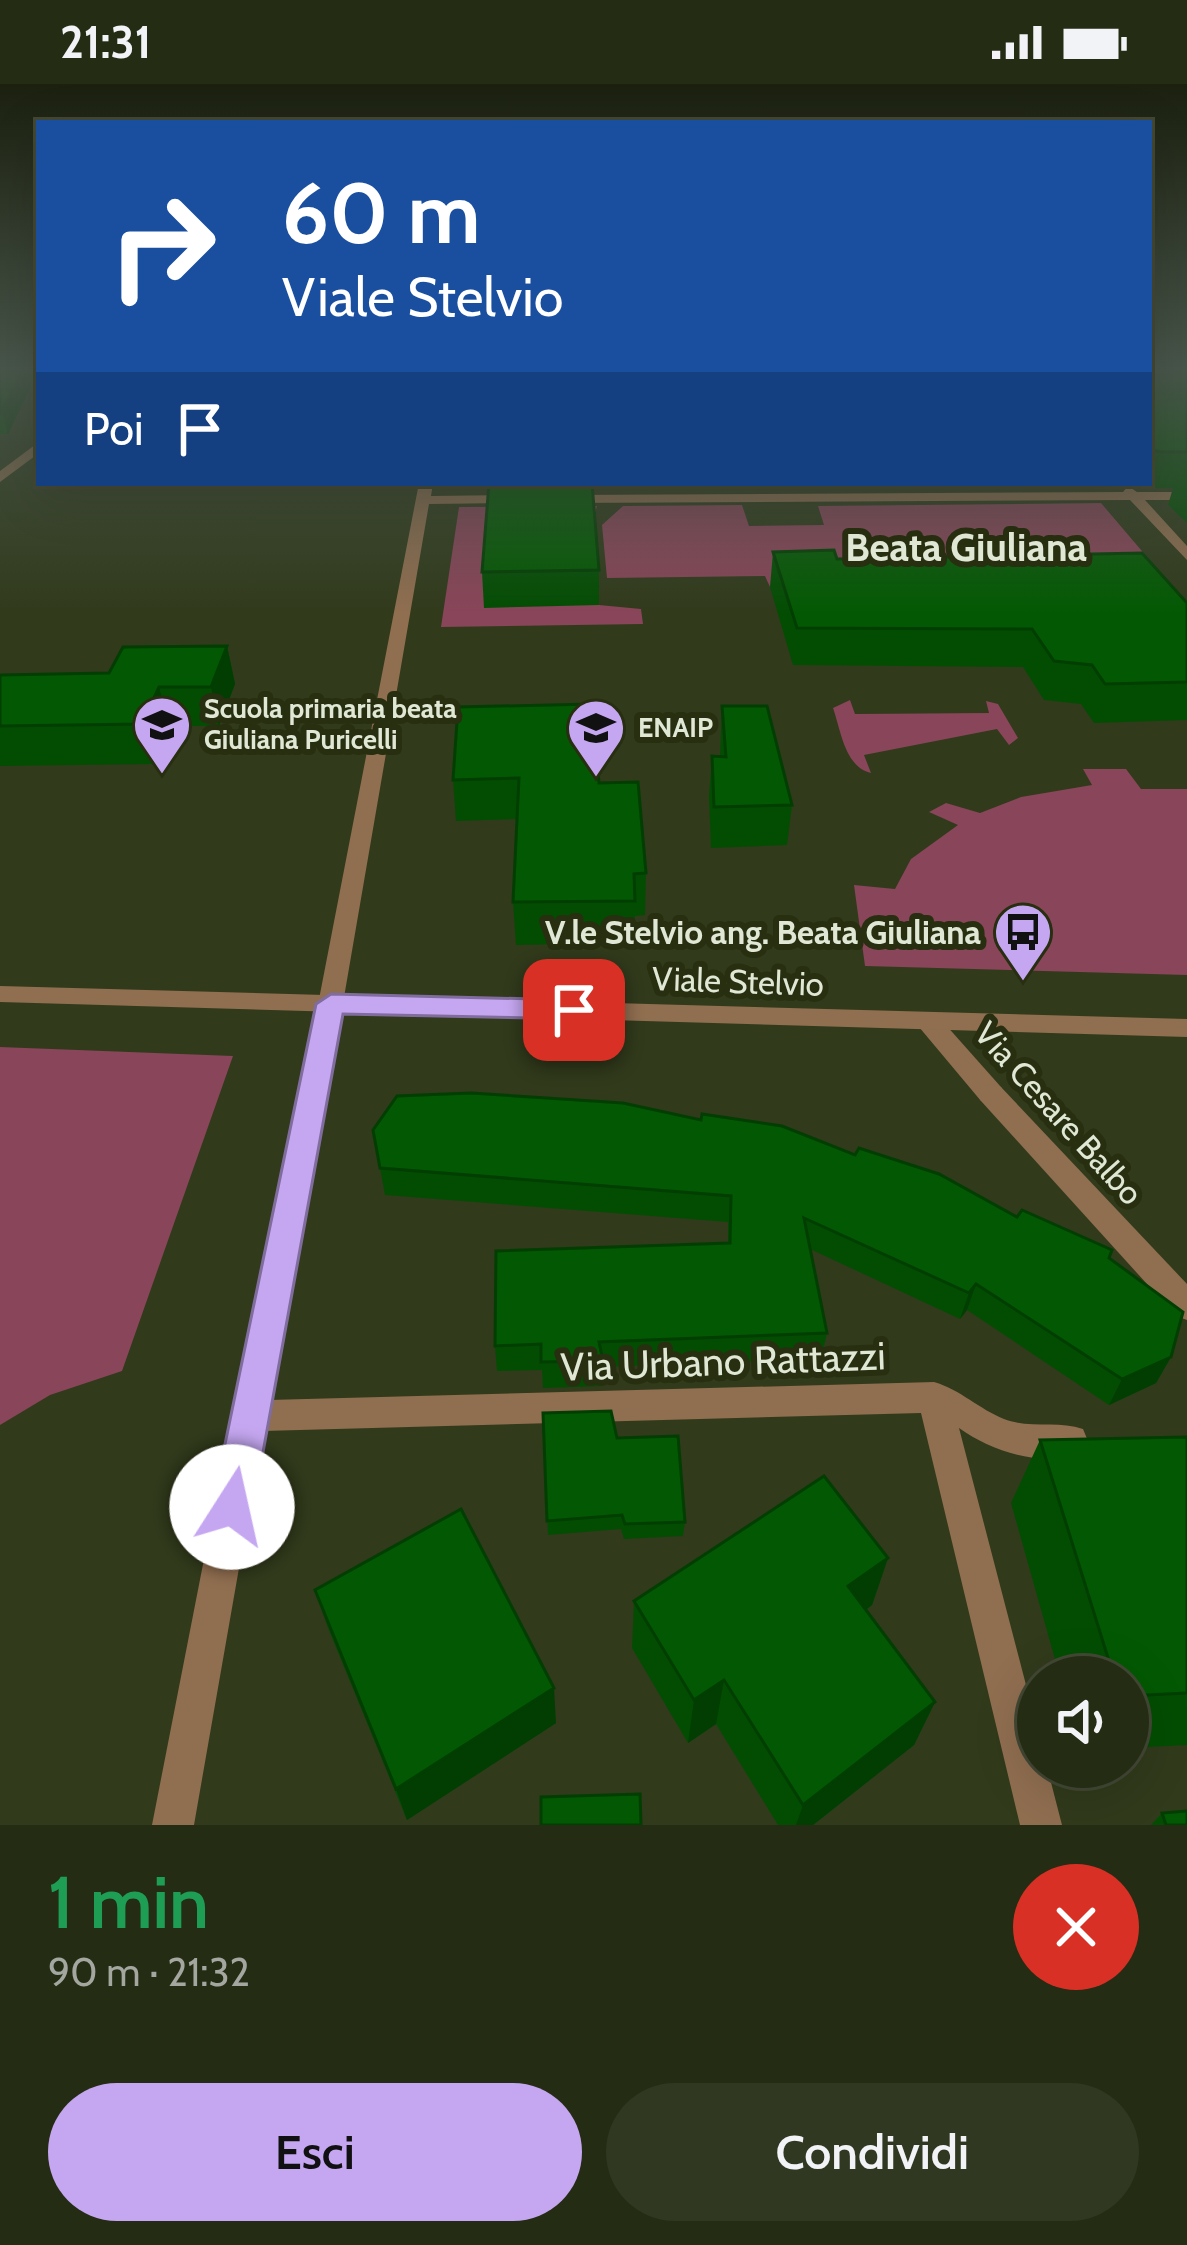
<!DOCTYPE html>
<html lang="it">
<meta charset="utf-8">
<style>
body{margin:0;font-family:Cabin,sans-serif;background:#313822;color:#f1f3f6;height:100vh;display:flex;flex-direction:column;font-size:45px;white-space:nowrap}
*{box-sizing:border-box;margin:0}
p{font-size:39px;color:#a3a7a0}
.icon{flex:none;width:66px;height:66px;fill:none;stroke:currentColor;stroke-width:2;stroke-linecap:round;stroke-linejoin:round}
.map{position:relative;height:1741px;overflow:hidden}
.side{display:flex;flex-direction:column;background:#252c14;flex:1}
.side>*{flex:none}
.hud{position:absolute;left:36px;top:36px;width:1116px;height:366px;border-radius:0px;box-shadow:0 12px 48px #0002,0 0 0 3px #424834;background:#1a4fa0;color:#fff;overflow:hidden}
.buttons{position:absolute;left:1017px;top:1572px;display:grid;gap:24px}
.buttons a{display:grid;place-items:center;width:132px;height:132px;border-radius:50%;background:#252c14;box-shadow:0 12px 48px #0002,0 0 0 3px #424834;font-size:60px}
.pin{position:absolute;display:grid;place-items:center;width:102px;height:102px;color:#fff;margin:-51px;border-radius:24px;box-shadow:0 6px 18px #0006}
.me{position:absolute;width:132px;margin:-66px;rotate:10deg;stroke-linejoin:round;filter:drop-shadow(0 0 9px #0008)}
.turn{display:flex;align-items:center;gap:42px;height:252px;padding:0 48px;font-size:54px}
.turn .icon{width:156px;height:156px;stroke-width:2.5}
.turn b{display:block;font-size:84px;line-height:102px}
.then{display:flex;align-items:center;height:114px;padding:0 48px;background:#0003;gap:24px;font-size:45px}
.round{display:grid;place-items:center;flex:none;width:126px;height:126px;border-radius:63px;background:#313822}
.summary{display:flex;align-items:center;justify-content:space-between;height:204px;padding:0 48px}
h1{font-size:72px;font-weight:600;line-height:90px;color:#1e9e55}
.action{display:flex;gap:24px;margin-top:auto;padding:24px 48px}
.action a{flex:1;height:138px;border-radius:72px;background:#c5a7f1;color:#111;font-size:48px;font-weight:600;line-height:138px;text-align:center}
.action a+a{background:#313822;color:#f1f3f6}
.status{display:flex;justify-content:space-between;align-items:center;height:84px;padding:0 60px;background:#252c14;direction:ltr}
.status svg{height:33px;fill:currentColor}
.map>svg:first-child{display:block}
</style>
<div class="status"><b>21:31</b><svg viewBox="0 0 49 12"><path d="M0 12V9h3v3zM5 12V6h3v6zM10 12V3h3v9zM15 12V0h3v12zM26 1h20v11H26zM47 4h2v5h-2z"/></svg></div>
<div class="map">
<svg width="1187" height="1741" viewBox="0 0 1187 1741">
<rect width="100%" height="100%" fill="#313a1b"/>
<g fill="#894559">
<polygon points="1101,419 1187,520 851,502 770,503 765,492 607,494 602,441 623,422 742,421 749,442 824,441 818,422"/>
<polygon points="597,422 592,440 599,521 641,525 643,540 441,543 459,423"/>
<path d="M850 616 855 630 989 629 986 617 998 620 1018 654 1009 661 997 645 864 671 871 689C845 683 841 647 833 624Z"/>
<polygon points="1083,685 1126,685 1141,705 1187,705 1187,891 865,882 854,801 895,805 911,775 958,741 929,728 946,719 980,729 1021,713 1092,701"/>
<polygon points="0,963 233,972 122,1287 50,1311 0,1341"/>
</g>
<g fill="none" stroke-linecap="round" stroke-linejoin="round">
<polygon fill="#906e50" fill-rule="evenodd" points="928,928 937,931 1001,1003 1005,1010 1001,1017 981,1017 919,943 915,937 919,931"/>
<g fill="#906e50" fill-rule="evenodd">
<polygon points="39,358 39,369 0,398 0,387"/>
<path d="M419 399H433L431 412 516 411 523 415 516 419 429 420 301 1163 269 1316 934 1298C961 1306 979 1325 1004 1335 1030 1345 1058 1336 1083 1345L1088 1357 1083 1369C1044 1384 992 1368 959 1344L1038 1647V1683H1047L1062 1741H1020L921 1329 263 1347 194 1741H152L232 1332 271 1163Z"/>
<polygon points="1128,402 1137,408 1187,408 1187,416 1145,416 1187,462 1187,476 1130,416 563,419 556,415 563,411 1123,408"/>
<polygon points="991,1000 1001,1003 1187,1200 1187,1236 1176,1232 981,1017 977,1010 981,1003"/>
</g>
<polygon fill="#906e50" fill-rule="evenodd" points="0,902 1187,935 1187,953 0,918"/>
</g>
<g fill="#034d03">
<polygon points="0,286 39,286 39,304 30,304 8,350 0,350"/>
<polygon points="1149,286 1187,286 1187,439 1168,421 1173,404 1150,404 1133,399 1149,399"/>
<polygon points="970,399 1126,399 1123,401 972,402"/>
<polygon points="773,468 1187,519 1187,636 1094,639 1081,620 1044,616 1023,583 793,581 770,503"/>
<polygon points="599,486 599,521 484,524 482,488"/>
<polygon points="227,562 235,600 219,642 169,642 153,680 0,682 0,591 109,589"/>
<polygon points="722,622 792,721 787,761 711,764 709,712 712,672 720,672"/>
<polygon points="458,623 599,699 646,789 645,831 635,832 634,859 516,861 513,818 517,735 456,737 453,696"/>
<polygon points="373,1046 1017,1133 1109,1174 1171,1273 1156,1299 1109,1321 967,1226 960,1235 810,1165 827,1249 821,1275 603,1283 603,1302 543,1304 542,1286 497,1287 495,1262 728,1159 728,1138 385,1111"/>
<polygon points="543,1329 617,1354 685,1438 683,1452 624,1455 621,1445 548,1451"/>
<polygon points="1187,1353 1187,1661 1128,1664 1128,1593 1060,1593 1011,1419 1040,1356"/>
<polygon points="888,1474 872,1521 866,1526 935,1618 914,1661 813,1741 778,1741 716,1640 688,1659 632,1564 634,1517"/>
<polygon points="315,1506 556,1639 407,1736 328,1544"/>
<polygon points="1162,1729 1187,1741 1151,1741"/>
</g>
<g fill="#023e02">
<polygon points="25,286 30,304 8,350 2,328"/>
<polygon points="227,562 235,600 219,642 211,603"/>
<polygon points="159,603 169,642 153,680 142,640"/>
<polygon points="976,1200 967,1226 960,1235 969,1209"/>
<polygon points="1171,1273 1156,1299 1109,1321 1122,1295"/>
<polygon points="888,1474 872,1521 834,1549 848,1502"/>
<polygon points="724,1596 716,1640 688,1659 694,1616"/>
<polygon points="554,1604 556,1639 407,1736 396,1705"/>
<polygon points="935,1618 914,1661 813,1741 796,1741 803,1721"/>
</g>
<g fill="#035903" stroke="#023e02" stroke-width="3">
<polygon points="0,286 24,286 0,329"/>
<polygon points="1149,286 1187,286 1187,368 1161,368 1149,365"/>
<polygon points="489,399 592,399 599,486 482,488"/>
<polygon points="834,466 837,475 1142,469 1187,519 1187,598 1105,600 1092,581 1054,577 1032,545 797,544 773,468"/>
<polygon points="227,562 211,603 159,603 142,640 0,642 0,591 109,589 123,563"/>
<polygon points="592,620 599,699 638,698 646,789 634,790 635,817 513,818 519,694 453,696 458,623"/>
<polygon points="722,622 767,622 792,721 714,723 712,672 726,673"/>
<polygon points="471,1009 623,1019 701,1036 702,1030 782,1042 855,1071 859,1064 939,1090 1017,1133 1022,1126 1112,1166 1109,1174 1183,1228 1171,1273 1122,1295 976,1200 969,1209 804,1134 827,1249 599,1258 603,1277 541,1278 541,1260 495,1262 496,1167 730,1159 731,1112 380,1084 373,1046 397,1012"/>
<polygon points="611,1327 617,1354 678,1352 685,1438 625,1440 622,1431 547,1437 543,1329"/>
<polygon points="1187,1353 1187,1609 1128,1612 1128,1593 1114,1593 1040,1356"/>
<polygon points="824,1392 888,1474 848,1502 935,1618 803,1721 724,1596 694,1616 634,1517"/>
<polygon points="461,1425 554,1604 396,1705 315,1506"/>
<polygon points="640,1710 641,1741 541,1741 541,1713"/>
<polygon points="1187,1727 1187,1741 1166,1741 1162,1729"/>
</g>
<linearGradient id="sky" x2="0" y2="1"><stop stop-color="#1b200f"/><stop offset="0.54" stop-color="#48554a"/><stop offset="1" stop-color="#48554a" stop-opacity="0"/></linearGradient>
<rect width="1187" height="529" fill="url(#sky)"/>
<polygon fill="#c5a7f1" stroke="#806d9d" stroke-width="3" points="331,910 574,916 589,926 574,935 343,930 253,1423 247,1437 232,1443 218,1437 212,1423 316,920"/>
<defs>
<symbol id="school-pin" viewBox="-11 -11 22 30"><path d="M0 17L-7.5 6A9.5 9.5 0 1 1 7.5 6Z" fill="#c5a7f1" stroke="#272f10"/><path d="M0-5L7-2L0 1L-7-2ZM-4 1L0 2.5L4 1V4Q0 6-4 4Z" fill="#111"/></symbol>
<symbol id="bus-pin" viewBox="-11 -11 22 30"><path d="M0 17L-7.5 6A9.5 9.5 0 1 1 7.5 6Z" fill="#c5a7f1" stroke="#272f10"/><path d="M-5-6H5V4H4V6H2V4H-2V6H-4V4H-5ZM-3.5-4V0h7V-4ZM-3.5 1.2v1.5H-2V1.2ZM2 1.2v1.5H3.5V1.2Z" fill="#111"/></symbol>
</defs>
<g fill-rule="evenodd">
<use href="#school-pin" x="129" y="608" width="66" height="90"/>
<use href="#school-pin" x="563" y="611" width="66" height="90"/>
<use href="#bus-pin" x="990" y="815" width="66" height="90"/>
</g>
<g text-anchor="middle" stroke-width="12" stroke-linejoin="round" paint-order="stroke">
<g font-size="27" font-weight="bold" fill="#e0e7d4" stroke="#272f10" text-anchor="start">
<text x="204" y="634">Scuola primaria beata<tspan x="204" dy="31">Giuliana Puricelli</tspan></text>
<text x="638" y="653">ENAIP</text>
</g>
<g font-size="33" font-weight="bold" fill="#e0e7d4" stroke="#272f10" text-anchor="end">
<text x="981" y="860">V.le Stelvio ang. Beata Giuliana</text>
</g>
<g font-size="33" fill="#e0e7d4" stroke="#272f10">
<text transform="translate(738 897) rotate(2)" y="12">Viale Stelvio</text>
<text transform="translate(1059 1029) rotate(48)" y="12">Via Cesare Balbo</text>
</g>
<g font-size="39" font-weight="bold" fill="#e0e7d4" stroke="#272f10">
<text x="966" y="477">Beata Giuliana</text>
</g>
<g font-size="39" fill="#e0e7d4" stroke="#272f10">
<text transform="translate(723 1277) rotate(-2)" y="14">Via Urbano Rattazzi</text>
</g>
</g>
</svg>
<div class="buttons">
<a><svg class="icon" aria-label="sound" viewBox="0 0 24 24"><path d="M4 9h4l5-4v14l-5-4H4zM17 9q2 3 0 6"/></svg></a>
</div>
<div class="pin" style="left:574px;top:926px;background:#d93025"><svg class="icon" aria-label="arrive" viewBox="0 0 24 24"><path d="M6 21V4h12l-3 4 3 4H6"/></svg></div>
<svg class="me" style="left:232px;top:1423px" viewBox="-20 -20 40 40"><circle r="19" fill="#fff"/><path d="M0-13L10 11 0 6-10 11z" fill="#c5a7f1"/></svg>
<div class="hud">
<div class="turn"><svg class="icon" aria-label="right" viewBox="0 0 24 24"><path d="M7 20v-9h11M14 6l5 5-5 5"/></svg><div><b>60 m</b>Viale Stelvio</div></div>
<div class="then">Poi<svg class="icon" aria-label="arrive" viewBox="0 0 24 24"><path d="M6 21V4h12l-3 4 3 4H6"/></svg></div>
</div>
</div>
<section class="side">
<div class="summary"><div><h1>1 min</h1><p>90 m · 21:32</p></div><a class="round" style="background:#d93025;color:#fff"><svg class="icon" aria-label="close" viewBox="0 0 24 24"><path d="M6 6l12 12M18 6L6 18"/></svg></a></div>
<div class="action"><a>Esci</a><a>Condividi</a></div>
</section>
